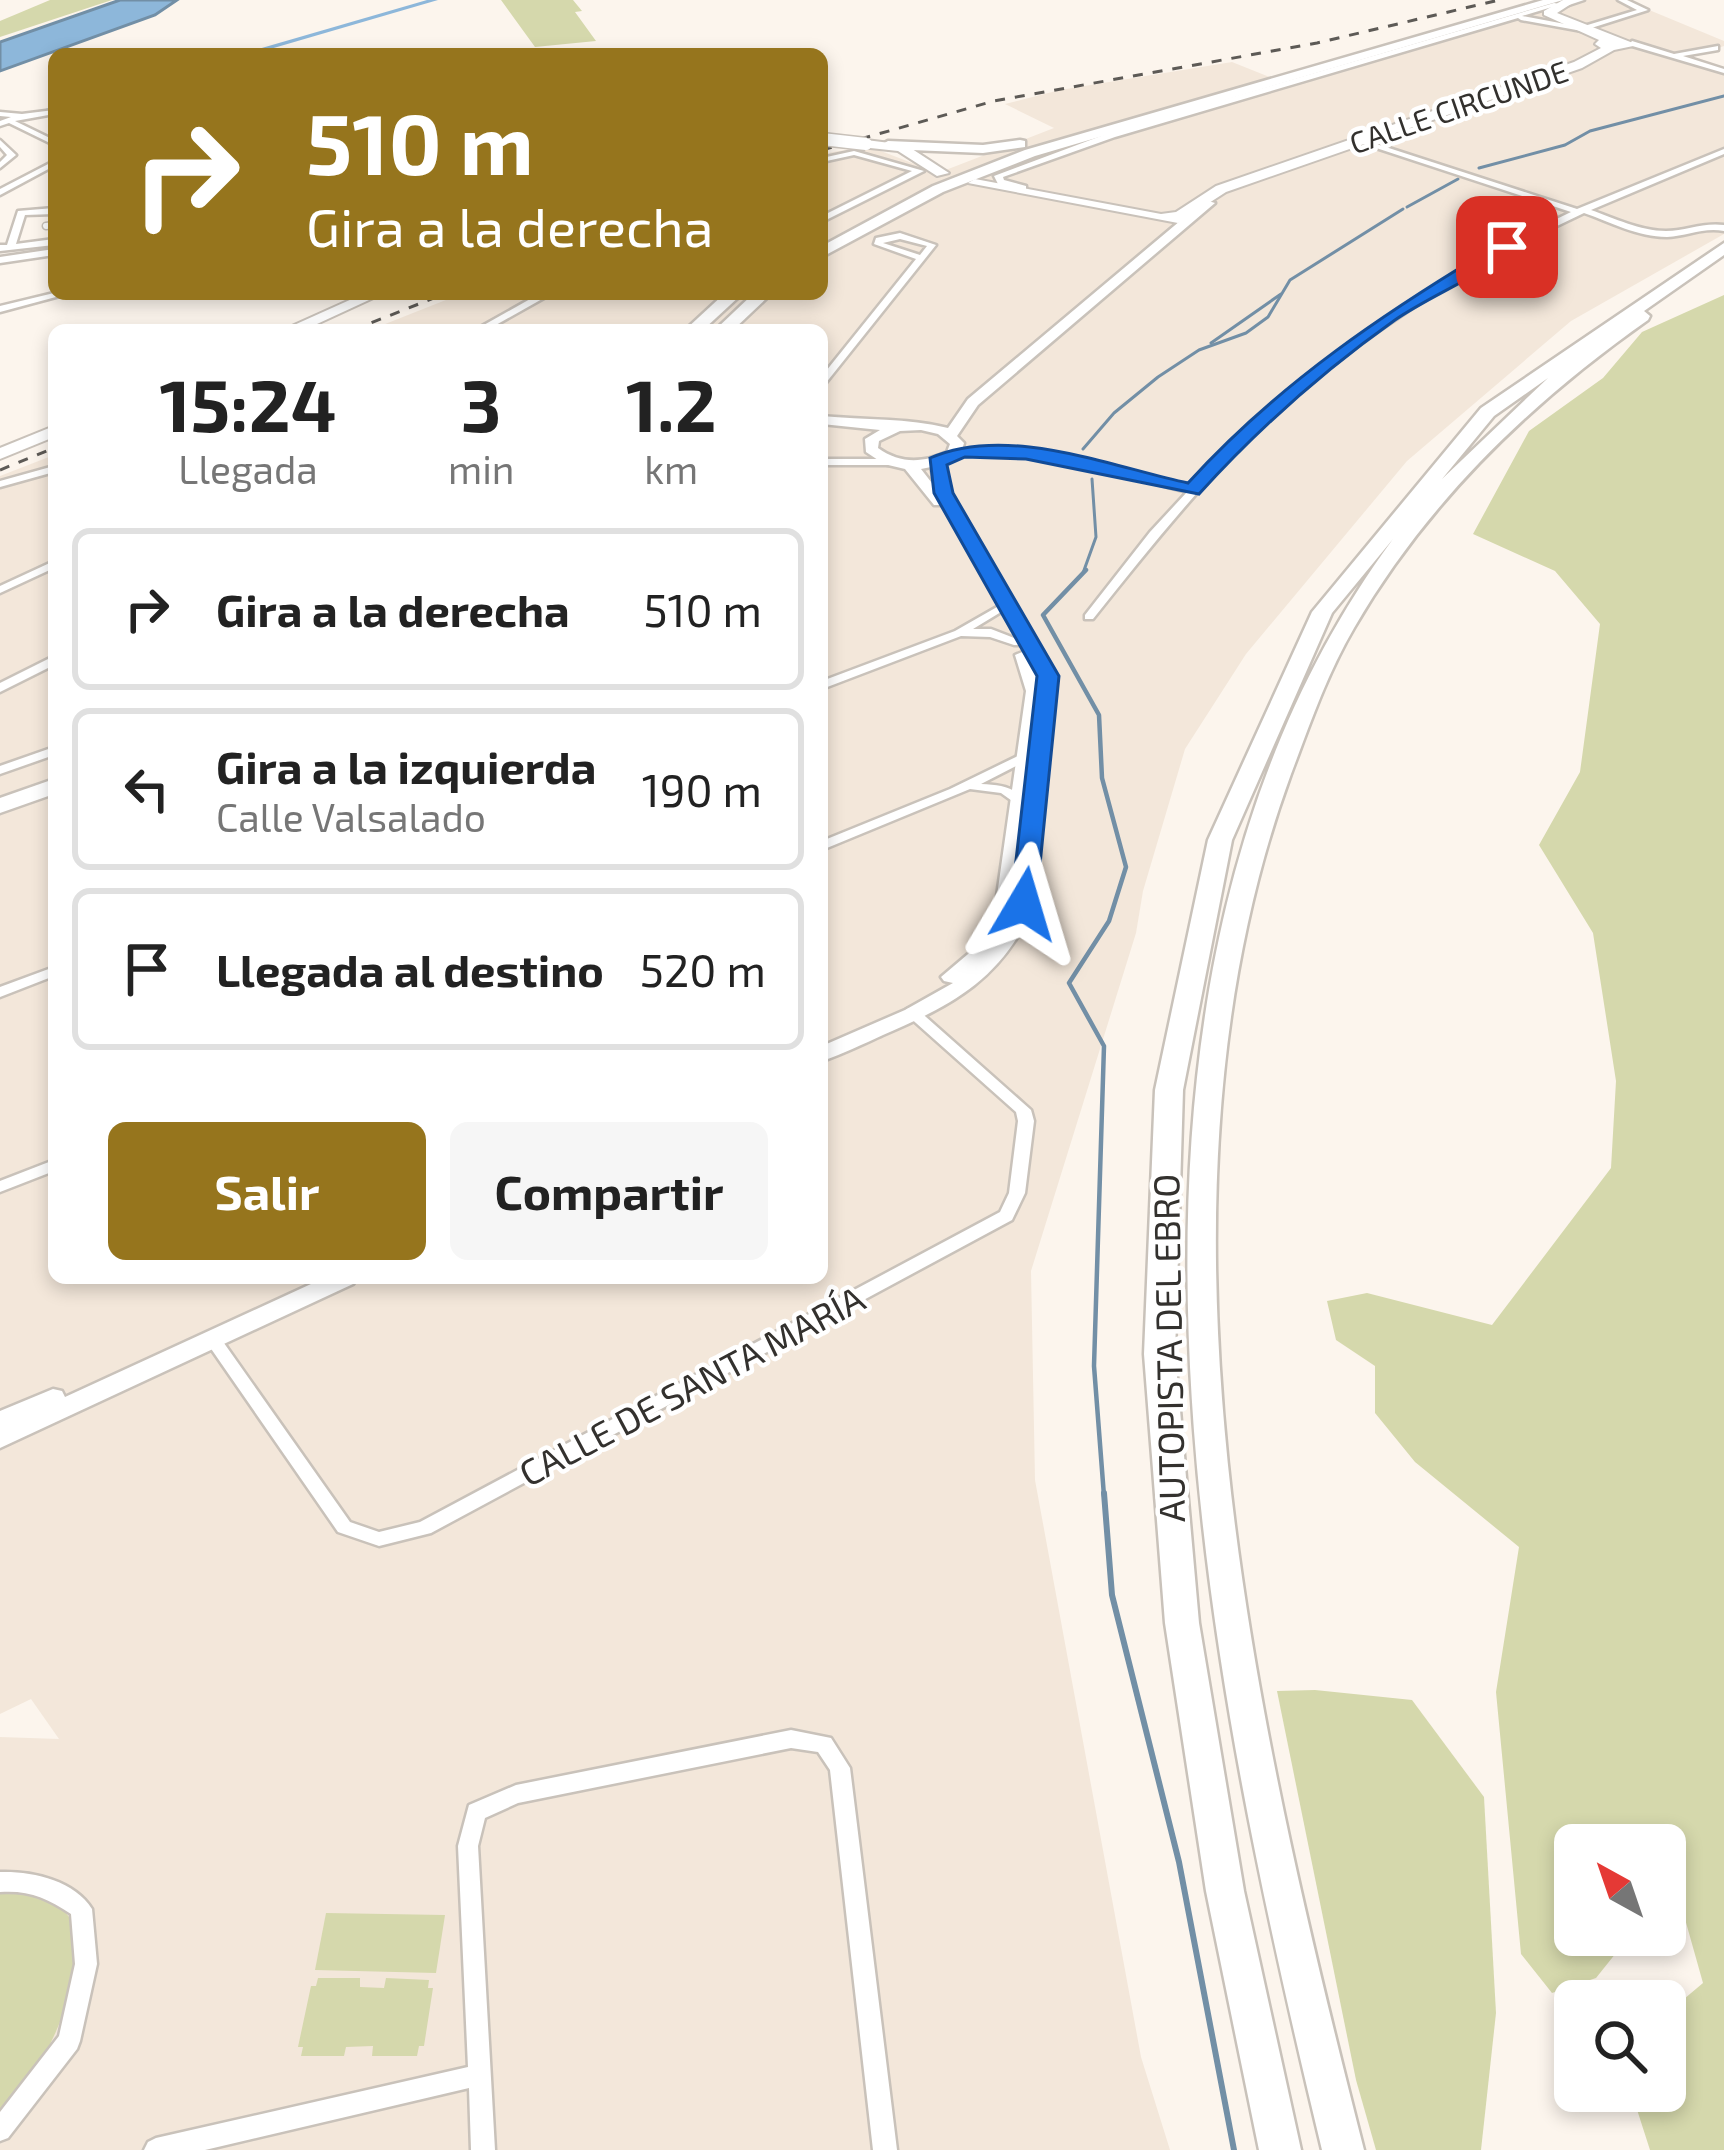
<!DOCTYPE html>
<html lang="es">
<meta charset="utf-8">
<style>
body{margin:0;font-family:"Exo 2",sans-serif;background:#f6f6f6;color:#222;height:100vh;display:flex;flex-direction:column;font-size:45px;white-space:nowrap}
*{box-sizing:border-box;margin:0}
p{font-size:39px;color:#767676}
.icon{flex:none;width:66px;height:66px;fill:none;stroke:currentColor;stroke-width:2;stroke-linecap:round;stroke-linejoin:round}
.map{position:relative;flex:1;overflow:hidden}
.panel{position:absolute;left:48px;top:324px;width:780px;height:960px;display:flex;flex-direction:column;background:#fff;border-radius:18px;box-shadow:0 6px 18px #0003}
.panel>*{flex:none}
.top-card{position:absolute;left:48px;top:48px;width:780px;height:252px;border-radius:18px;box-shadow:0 6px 18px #0003;background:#96751d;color:#fff;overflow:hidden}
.needle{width:78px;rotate:320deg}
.fabs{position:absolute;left:1554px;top:1824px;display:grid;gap:24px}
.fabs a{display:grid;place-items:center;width:132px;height:132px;border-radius:18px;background:#fff;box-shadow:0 6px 18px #0003;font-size:60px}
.pin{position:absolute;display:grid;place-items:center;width:102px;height:102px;color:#fff;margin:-51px;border-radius:24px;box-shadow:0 6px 18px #0006}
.me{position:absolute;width:132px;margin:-66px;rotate:7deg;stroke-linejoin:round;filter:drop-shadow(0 0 9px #0008)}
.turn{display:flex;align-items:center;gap:42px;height:252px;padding:0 60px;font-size:54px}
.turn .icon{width:156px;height:156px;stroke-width:2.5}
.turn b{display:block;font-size:84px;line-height:102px}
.eta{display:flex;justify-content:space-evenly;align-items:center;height:204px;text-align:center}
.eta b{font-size:72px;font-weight:700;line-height:84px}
.action{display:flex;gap:24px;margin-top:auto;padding:24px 60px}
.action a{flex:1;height:138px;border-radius:18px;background:#96751d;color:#fff;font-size:48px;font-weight:700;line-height:138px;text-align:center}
.action a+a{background:#f6f6f6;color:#222}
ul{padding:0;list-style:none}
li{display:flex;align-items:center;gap:36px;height:162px;margin:0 24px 18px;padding:0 36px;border:6px solid #e0e0e0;border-radius:18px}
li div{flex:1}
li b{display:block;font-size:45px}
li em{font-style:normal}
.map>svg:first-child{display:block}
</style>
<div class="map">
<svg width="1724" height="2150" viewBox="0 0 1724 2150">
<rect width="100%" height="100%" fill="#fcf5ed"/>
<polygon fill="#f3e7da" points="1579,0 1625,0 1724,41 1724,46 1692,57 1724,67 1724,234 1571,321 1407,461 1246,654 1185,749 1143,891 1136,933 1031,1271 1035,1480 1141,2057 1170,2150 0,2150 0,1737 59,1739 31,1699 0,1714 0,476 54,455 54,1278 822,1278 822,330 370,330 461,294 822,294 822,154 868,146 938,173 1054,128 1005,104 1060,90 1232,62 1287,84"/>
<g fill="#d5d8ac">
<polygon points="50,0 112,0 0,37 0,21"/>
<polygon points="501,0 573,0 582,11 575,12 596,41 535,47"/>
<polygon points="1724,295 1724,2150 1650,2150 1631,2091 1665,2091 1665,2015 1703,1983 1676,1887 1665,1864 1665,1845 1575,1845 1575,1935 1628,1938 1596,1978 1552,1993 1521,1954 1496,1692 1519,1547 1415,1462 1375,1413 1375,1366 1336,1340 1327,1301 1367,1293 1492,1325 1611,1168 1616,1081 1593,933 1539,845 1580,772 1600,624 1555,571 1473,534 1529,431 1603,378 1642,332"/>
<polygon points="1315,1690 1412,1700 1484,1797 1496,2013 1481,2150 1376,2150 1356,2080 1277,1691"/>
<path d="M25 1891C84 1910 84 1937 70 1991 56 2043 33 2078 0 2120V1893Z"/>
<polygon points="326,1913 445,1915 436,1973 315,1970"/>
<polygon points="318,1978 360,1978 360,1987 384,1988 386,1978 429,1980 428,1988 433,1988 424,2046 419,2046 417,2056 372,2056 373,2046 346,2047 344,2056 301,2056 303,2047 298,2047 311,1986 316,1986"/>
</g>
<polygon fill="#8db7da" stroke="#728fa6" stroke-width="3" points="120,0 177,0 155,15 0,71 0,42"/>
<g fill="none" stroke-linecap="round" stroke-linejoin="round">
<g stroke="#728fa6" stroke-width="3">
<polyline points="1479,168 1565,145 1590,131 1724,96"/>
<polyline points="1407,207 1458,179"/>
<polyline points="1211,343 1281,294"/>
<polyline points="1083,449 1114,413 1158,377 1199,350 1246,333 1268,317 1290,280 1403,209"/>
<polyline points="1083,573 1096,537 1092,479"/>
</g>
<polyline stroke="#728fa6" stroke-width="4.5" points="1086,570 1043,615 1099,715 1102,778 1126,867 1109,921 1069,983 1104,1046 1094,1366 1104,1496"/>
<polyline stroke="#728fa6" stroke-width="6" points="1104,1493 1112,1595 1179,1862 1234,2150"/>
<g fill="#8db7da" fill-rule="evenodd">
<polygon points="427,0 438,0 253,54 241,54"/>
<polygon points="54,107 54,111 33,115 29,113"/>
</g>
<defs>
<polyline id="pedestrian" points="46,226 54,225"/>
<g id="minor">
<polygon points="1574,0 1584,0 1557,9 1552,7 1522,16 1581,27 1637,10 1618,0 1627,0 1648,10 1582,31 1521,20 1518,18 1115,137 1003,177 1004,180 1026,186 1026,190 998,184 994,176 1109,133 1554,3 1559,4"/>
<polygon points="1632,41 1674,54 1718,46 1718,50 1683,56 1724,69 1724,73 1629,45"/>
<polygon points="54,110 54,114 15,121 54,140 54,145 9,123 0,126 0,121 11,117 0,116 0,112 22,114"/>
<path d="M1361 139 1577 209 1724 149V154L1591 210C1614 218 1640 231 1666 231 1686 231 1703 222 1724 225V231C1704 227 1687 236 1667 237 1638 237 1610 222 1584 213 1451 275 1325 358 1223 464 1177 514 1135 566 1093 619H1085V615L1150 532 1187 492C1110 473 1033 444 954 457L949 454 950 452C1032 436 1113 467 1192 487 1298 371 1429 279 1571 212L1361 143Z"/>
<polygon points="0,140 16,155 0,168 0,162 7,155 0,147"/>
<polygon points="854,151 924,171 822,222 822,216 912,171 854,155 822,162 822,158"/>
<polygon points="54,161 54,166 0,195 0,189"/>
<polygon points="54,208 54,214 25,215 16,244 54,239 54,245 0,251 0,245 7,245 18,211"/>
<path d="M900 233 936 245 825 384 822 385V376L916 259 874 244 876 238ZM900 239 927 246 920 255 883 243Z"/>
<polygon points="54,249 54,255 0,263 0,257"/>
<polygon points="54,293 67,294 0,312 0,306"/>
<polygon points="539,294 551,294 487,330 475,330"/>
<polygon points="822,459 891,459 896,462 891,465 822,465"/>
<polygon points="54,466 54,472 0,487 0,481"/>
<polygon points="54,561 54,568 0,593 0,586"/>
<polygon points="997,607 1001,608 1001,612 973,629 991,629 1022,641 1022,645 1014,645 990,637 961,636 822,689 822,681 955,631"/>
<polygon points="54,656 54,665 0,692 0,683"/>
<polygon points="54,747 54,755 0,774 0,766"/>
<path d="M1026 752 1030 753V759L981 784C1000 785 1012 786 1026 800L1025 803H1015L1001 793 970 789 822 850V841L950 789Z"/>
<polygon points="54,967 54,976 0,997 0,987"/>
<polygon points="912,1007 917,1009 1031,1110 1034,1121 1025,1193 1012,1220 431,1533 379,1546 338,1532 205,1340 207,1336 219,1336 350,1522 379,1532 420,1522 1000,1212 1009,1193 1018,1121 1016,1112 907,1015 905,1012 907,1009"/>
<polygon points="54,1160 54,1171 0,1192 0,1181"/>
<polygon points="791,1730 831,1738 850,1768 897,2150 873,2150 830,1770 818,1752 791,1748 518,1803 485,1818 478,1846 495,2150 471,2150 469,2088 205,2150 144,2150 148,2142 156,2138 468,2067 458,1846 469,1805 516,1785"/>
<path d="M0 1872C32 1871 74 1880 92 1909L97 1964 80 2041 77 2049 8 2138 0 2141V2112L59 2036 75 1964 71 1914C47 1898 29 1890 0 1892Z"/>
</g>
<g id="secondary">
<path d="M1205 200 1215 203 978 405 957 436 964 443 961 454 945 464 951 493 1056 676 1034 904C1004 978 953 1005 883 1035 863 1044 843 1054 822 1061V1046L905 1010 953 983 944 981 941 977 974 949 994 917 1026 691 1015 655 1025 651 944 505H934L905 469 884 464 866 452 865 439 880 430 822 424V416C864 420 908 418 948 428L968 399ZM921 430 938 434 950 444 947 452C923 463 900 464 878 448L879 441 900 431ZM931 467 935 487 921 469Z"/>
<polygon points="324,1278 357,1278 353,1284 0,1448 0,1411 53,1389 62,1391 65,1397"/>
</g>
<g id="primary">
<polygon points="1563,0 1577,0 1557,13 1638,45 1614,50 1582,68 1226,192 1178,223 968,183 975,179 1161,214 1176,212 1216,186 1574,62 1601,48 1595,44 1599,40 1544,15 1544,11"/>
<polygon points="866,140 906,145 949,173 937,176 898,151 861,147 860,144"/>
<polygon points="363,294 382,294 304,330 283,330"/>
<polygon points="54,426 54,437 0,459 0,448"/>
</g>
<g id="motorway">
<polygon points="1543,0 1563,0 1035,156 943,192 822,257 822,246 933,186 1025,150"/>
<polygon points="1020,140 1025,141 1025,147 983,153 888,149 881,145 888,141 983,145"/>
<path d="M1724 243V255L1644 311 1650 316 1648 320C1530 403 1427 502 1354 628 1327 674 1310 724 1291 774 1134 1202 1255 1723 1364 2150H1322C1202 1651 1062 988 1393 539L1332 613 1232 840 1183 1090 1175 1354 1199 1623 1244 1891 1301 2150H1259L1206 1891 1165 1623 1144 1354 1155 1090 1208 840 1312 612 1481 408ZM1548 378 1442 479 1494 416Z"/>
<polygon points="724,294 742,294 703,330 685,330"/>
<polygon points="753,294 771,294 733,330 715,330"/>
<polygon points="54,779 54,794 0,813 0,798"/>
</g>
</defs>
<use href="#pedestrian" stroke="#c9c2ba" stroke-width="9"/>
<use href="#minor" stroke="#c9c2ba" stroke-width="5"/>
<use href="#secondary" stroke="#c9c2ba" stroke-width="5"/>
<use href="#primary" stroke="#c9c2ba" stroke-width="4"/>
<use href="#motorway" stroke="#c9c2ba" stroke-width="5"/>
<use href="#pedestrian" stroke="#fff" stroke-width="6"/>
<use href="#minor" fill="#fff" fill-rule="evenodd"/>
<use href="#secondary" fill="#fff" fill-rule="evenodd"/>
<use href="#primary" fill="#fff" fill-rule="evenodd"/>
<use href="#motorway" fill="#fff" fill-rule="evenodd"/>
<g stroke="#5d5a56" stroke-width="3" stroke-dasharray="10 10" stroke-linecap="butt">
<polyline points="822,150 994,101 1317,43 1499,0"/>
<polyline points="353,330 444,294"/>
<polyline points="0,470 54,448"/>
</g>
<defs>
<polyline id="primary-bridge" points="822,139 866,144"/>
</defs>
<use href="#primary-bridge" stroke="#c9c2ba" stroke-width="15" stroke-linecap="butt"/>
<use href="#primary-bridge" stroke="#fff" stroke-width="12"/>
</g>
<path fill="#1a73e8" stroke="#114b97" stroke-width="3" d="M1501 243 1515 247C1480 277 1433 294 1395 320 1323 371 1258 429 1199 494L1026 459 965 457 947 465 953 493 1059 676 1036 904 1033 909H1015L1011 904 1037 676 934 493 930 458C1007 424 1109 466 1188 483 1279 383 1385 312 1501 243Z"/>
<g text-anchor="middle" stroke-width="9" stroke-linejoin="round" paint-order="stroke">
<g font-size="30" fill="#33312e" stroke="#fff">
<text transform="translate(1459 108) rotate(-19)" y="10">CALLE CIRCUNDE</text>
</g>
<g font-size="36" fill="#33312e" stroke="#fff">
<text transform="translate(1169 1348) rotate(-91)" y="13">AUTOPISTA DEL EBRO</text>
<text transform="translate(692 1386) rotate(-28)" y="13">CALLE DE SANTA MARÍA</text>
</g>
</g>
</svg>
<div class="fabs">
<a><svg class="needle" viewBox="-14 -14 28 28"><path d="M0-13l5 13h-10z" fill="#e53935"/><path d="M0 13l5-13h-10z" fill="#767676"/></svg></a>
<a><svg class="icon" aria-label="search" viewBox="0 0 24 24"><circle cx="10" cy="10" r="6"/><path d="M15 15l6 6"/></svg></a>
</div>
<div class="pin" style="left:1507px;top:247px;background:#d93025"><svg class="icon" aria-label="arrive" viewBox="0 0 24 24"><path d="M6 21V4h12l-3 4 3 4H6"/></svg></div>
<svg class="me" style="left:1024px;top:904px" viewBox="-20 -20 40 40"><path d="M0-17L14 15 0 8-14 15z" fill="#1a73e8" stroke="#fff" stroke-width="4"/></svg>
<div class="top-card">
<div class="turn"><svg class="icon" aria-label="right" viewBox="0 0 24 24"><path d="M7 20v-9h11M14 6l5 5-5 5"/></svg><div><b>510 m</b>Gira a la derecha</div></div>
</div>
<section class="panel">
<div class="eta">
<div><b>15:24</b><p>Llegada</p></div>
<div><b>3</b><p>min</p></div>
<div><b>1.2</b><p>km</p></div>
</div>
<ul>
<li><svg class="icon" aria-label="right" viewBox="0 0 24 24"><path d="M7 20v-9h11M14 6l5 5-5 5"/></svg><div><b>Gira a la derecha</b></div><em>510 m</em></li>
<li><svg class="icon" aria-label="left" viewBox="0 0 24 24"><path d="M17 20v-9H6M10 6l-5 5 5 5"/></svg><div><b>Gira a la izquierda</b><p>Calle Valsalado</p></div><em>190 m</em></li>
<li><svg class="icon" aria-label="arrive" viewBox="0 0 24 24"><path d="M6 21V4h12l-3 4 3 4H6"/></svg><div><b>Llegada al destino</b></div><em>520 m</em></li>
</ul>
<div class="action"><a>Salir</a><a>Compartir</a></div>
</section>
</div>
